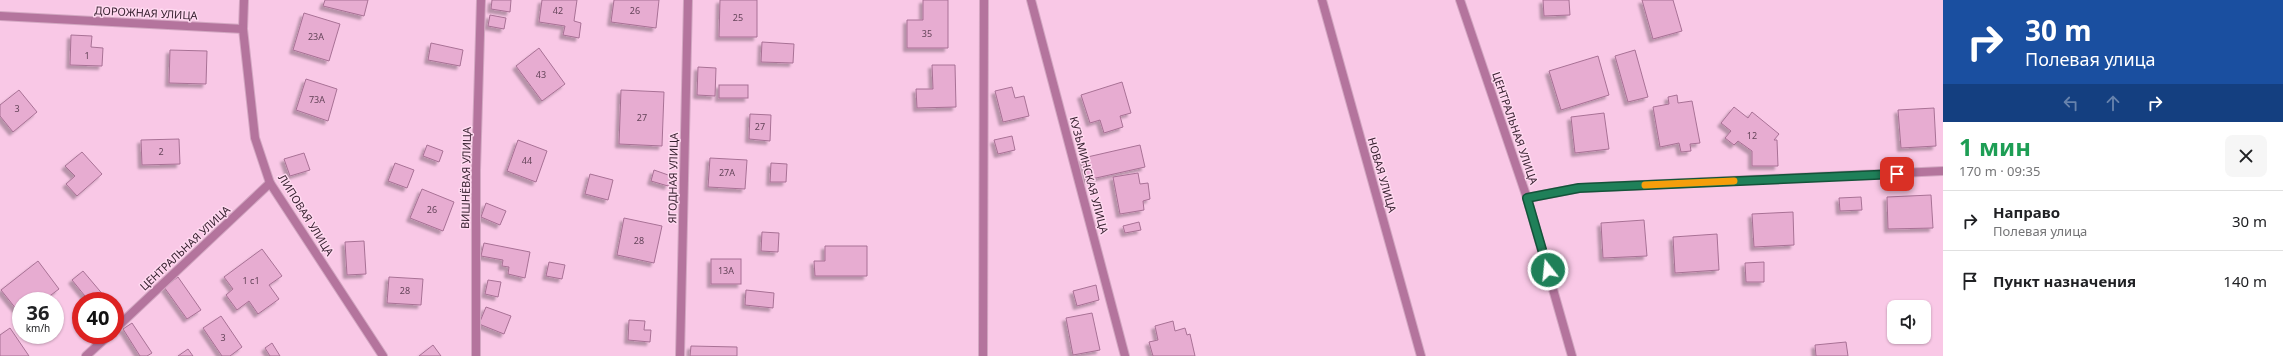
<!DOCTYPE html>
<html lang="ru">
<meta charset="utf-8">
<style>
body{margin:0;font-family:"Noto Sans",sans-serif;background:#f6f6f6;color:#202124;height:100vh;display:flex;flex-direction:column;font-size:15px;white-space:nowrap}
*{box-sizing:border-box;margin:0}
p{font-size:13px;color:#757577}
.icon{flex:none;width:22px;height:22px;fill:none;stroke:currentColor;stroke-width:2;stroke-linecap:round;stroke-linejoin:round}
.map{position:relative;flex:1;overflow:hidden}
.drawer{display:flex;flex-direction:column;background:#fff;width:340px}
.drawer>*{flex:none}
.guide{background:#1a4fa0;color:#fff;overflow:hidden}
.tools{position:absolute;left:1887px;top:300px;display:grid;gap:8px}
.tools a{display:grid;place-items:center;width:44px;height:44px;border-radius:8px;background:#fff;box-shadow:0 1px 3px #0004;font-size:20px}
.speed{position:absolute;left:12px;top:292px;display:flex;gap:8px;font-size:20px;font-weight:700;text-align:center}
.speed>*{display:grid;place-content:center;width:52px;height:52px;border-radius:50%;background:#fff;box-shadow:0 1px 3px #0004;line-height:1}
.speed small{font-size:10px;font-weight:400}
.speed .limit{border:6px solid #d22;background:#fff;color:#111}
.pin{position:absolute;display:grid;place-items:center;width:34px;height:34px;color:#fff;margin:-17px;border-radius:8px;box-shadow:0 2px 6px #0006}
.me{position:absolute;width:44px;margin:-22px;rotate:344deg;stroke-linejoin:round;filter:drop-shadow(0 0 3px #0008)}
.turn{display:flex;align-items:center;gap:14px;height:84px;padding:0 16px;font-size:18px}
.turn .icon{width:52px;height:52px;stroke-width:2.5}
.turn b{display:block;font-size:28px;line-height:34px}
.lanes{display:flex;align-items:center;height:38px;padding:0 16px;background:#0003;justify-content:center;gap:20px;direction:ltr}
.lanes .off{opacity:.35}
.round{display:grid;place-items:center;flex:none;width:42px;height:42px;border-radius:8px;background:#f6f6f6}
.head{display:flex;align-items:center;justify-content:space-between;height:68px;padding:0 16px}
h1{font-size:24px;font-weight:700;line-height:30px;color:#1e9e55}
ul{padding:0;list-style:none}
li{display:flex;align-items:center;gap:12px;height:60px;padding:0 16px;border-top:1px solid #e0e0e0}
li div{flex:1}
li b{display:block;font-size:15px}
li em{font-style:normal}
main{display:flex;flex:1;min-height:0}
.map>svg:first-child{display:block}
</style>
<main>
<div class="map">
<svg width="1943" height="356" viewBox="0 0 1943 356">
<defs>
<filter id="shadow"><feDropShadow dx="-3.5" dy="3.5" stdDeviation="1" flood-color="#0004"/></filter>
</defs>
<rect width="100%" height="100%" fill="#f9c8e6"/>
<g fill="#e7acd1" stroke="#a87195" filter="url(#shadow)">
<polygon points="325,0 368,0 364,16 323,6"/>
<polygon points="492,0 511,0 510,12 491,9"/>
<polygon points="542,0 577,0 574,21 581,23 579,38 563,35 565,26 539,22"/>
<polygon points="614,0 659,0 656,28 611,22"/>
<polygon points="720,0 757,0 757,37 719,37"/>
<polygon points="923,0 948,0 948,48 907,48 907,20 923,20"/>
<polygon points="1543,0 1569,0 1570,15 1544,16"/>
<polygon points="1642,0 1673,0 1682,31 1653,39"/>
<polygon points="304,13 340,24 329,61 293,50"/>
<polygon points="490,15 506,18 504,29 488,26"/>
<polygon points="71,35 92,36 91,47 103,48 102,66 70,65"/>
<polygon points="762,42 794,44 793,63 761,62"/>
<polygon points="431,43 463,50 460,66 428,60"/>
<polygon points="539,48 565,84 542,101 516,66"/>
<polygon points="170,50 207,51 206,84 169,83"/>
<polygon points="1635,50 1648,97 1628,102 1615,56"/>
<polygon points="1598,56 1609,95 1561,110 1549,71"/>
<polygon points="932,65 955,65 956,107 917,108 916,89 933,89"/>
<polygon points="698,67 716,68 715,96 697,95"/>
<polygon points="306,79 337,89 328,121 296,110"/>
<polygon points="1122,82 1131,113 1120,116 1123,127 1104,133 1100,120 1090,123 1081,95"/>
<rect x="719" y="85" width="29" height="13"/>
<polygon points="1012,87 1015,98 1024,96 1029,116 1003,122 995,91"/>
<polygon points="19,90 37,112 13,132 0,116 0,105"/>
<polygon points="621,90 664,92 662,146 619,144"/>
<polygon points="1677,95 1678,103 1692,101 1700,143 1690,144 1691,151 1681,152 1679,143 1660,147 1653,107 1669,104 1668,97"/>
<polygon points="1734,107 1748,118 1752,112 1779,134 1774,140 1777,140 1778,166 1752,166 1752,151 1738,141 1734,145 1725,138 1731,131 1721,123"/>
<polygon points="1934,108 1936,146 1901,148 1898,110"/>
<polygon points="1604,113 1609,149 1575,153 1571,117"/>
<polygon points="750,114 771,115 770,141 749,139"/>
<polygon points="1012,136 1015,150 998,154 994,140"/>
<polygon points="179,139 180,164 142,165 141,140"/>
<polygon points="518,140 547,151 536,182 507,171"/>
<polygon points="427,145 443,151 439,162 423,156"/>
<polygon points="1140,145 1145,167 1087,180 1083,158"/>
<polygon points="82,152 102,174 77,196 66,184 75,176 65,166"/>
<polygon points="304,153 310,170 290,176 284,159"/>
<polygon points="710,158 747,160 745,189 708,187"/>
<polygon points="395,163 414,170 407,188 388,181"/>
<polygon points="771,163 787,164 786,182 770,182"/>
<polygon points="654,170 671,176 668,186 651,181"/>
<polygon points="1138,173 1140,184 1148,183 1150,199 1143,201 1144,210 1120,214 1113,177"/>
<polygon points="590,174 613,180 608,200 585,194"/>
<polygon points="422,189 454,202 443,231 410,218"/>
<polygon points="1931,195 1933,228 1888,229 1887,197"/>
<polygon points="1861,197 1862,210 1840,211 1839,198"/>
<polygon points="486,203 506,211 500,225 481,217"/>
<polygon points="1793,212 1794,245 1754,247 1752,214"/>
<polygon points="624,218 662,226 654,263 617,255"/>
<polygon points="1644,220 1647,256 1603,258 1601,223"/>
<polygon points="1139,222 1141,230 1125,233 1123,226"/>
<polygon points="762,232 779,233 778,252 761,251"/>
<polygon points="1717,234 1719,270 1675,273 1673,237"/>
<polygon points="364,241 366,274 347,275 345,242"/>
<polygon points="484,243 530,252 525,278 508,274 509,267 502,266 503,260 481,256"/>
<polygon points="825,246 867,246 867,276 815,276 814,261 825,261"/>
<polygon points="262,249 282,276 269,285 279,299 258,314 249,301 237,310 226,295 233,289 224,277"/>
<rect x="711" y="259" width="30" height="25"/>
<polygon points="38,261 59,289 43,301 21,301 21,315 1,290"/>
<polygon points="549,262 565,265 562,279 546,276"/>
<polygon points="1764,262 1764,282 1746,282 1745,263"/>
<polygon points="83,271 105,297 100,301 89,301 72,280"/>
<polygon points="178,277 201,310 187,319 164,287"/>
<polygon points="389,277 423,279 421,305 387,303"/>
<polygon points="488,280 501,282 498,297 485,294"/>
<polygon points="1096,285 1099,300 1077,306 1073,291"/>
<polygon points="746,290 774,293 773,308 745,305"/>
<polygon points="1911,304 1911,307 1894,307 1893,321 1892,305"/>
<polygon points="486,307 511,316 504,334 479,324"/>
<polygon points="1092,313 1100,350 1073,355 1066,318"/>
<polygon points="221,316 242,347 230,356 222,356 203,328"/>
<polygon points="629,320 645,321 644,330 651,330 650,342 628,340"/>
<polygon points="1173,321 1175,331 1185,328 1187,335 1190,334 1195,356 1153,356 1149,342 1158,340 1155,326"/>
<polygon points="132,323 152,353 147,356 140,356 123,329"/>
<polygon points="10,328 29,356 0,356 0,335"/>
<polygon points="1846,342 1848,356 1816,356 1815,345"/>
<polygon points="272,343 280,356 270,356 265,348"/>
<polygon points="433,345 441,356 419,356"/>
<polygon points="691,346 737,347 737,356 690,356"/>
<polygon points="188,349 193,356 178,356"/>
</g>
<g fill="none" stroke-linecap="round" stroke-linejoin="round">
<defs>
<g id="minor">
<polyline points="244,0 243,29 255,138 270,183 383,356"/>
<polyline points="1031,0 1125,356"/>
<polyline points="1322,0 1421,356"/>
<polyline points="0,16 243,29"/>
<polyline points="1527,198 1579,188 1943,171"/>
<polyline points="115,329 270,183"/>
<polyline points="86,356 109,335"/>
<polyline points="476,356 476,170 481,0"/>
<polyline points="680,356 688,0"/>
<polyline points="983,356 984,0"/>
</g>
<polyline id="tertiary" points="1460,0 1527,198 1572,356"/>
</defs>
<use href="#minor" stroke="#d3a7c2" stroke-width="10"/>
<use href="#tertiary" stroke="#d3a7c2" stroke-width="10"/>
<use href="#minor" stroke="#b4749d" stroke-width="8"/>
<use href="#tertiary" stroke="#b4749d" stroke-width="8"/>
</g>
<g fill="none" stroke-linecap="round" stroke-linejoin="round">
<defs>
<polyline id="route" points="1548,270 1527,198 1579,188 1897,174"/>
</defs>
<use href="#route" stroke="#14533a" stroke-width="10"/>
<use href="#route" stroke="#1f8059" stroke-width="7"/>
<polyline stroke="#f59e0b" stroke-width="7" points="1645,185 1734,181"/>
</g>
<g text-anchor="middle" stroke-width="3" stroke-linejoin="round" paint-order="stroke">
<g font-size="9" fill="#644459">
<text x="558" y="14">42</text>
<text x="635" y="14">26</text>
<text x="738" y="21">25</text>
<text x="927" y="37">35</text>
<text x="316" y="40">23А</text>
<text x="87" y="59">1</text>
<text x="541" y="78">43</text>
<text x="317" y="103">73А</text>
<text x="17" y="112">3</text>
<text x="642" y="121">27</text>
<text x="760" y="130">27</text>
<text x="1752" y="139">12</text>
<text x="161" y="155">2</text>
<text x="527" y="164">44</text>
<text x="727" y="176">27А</text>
<text x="432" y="213">26</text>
<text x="639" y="244">28</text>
<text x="726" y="274">13А</text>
<text x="251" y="284">1 с1</text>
<text x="405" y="294">28</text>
<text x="223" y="341">3</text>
</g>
<g font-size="11" fill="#392231" stroke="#ffd9f0">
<text transform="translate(146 13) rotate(3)" y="4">ДОРОЖНАЯ УЛИЦА</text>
<text transform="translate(1515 128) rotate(71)" y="4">ЦЕНТРАЛЬНАЯ УЛИЦА</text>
<text transform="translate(1089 175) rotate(75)" y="4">КУЗЬМИНСКАЯ УЛИЦА</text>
<text transform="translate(1382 175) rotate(74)" y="4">НОВАЯ УЛИЦА</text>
<text transform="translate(466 178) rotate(-89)" y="4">ВИШНЁВАЯ УЛИЦА</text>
<text transform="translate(673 178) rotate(-89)" y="4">ЯГОДНАЯ УЛИЦА</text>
<text transform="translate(306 215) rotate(58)" y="4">ЛИПОВАЯ УЛИЦА</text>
<text transform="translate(185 248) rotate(-43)" y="4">ЦЕНТРАЛЬНАЯ УЛИЦА</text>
</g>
</g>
</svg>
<div class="tools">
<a><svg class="icon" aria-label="sound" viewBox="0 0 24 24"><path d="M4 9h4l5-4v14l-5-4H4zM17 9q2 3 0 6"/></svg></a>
</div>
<div class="speed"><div>36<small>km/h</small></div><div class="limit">40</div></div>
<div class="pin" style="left:1897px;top:174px;background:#d93025"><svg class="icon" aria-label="arrive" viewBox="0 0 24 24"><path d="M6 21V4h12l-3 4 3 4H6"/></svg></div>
<svg class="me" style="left:1548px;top:270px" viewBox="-20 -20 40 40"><circle r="17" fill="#1f8059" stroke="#fff" stroke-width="3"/><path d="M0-11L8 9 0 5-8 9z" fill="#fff"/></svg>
</div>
<section class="drawer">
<div class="guide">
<div class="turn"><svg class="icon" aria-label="right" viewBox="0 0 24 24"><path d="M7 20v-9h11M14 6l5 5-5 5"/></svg><div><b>30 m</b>Полевая улица</div></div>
<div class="lanes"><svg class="icon off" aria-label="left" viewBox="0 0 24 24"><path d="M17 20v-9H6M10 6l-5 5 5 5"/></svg><svg class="icon off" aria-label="ahead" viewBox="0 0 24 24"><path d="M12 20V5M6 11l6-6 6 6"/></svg><svg class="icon" aria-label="right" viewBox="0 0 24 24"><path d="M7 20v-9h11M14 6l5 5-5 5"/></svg></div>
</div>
<div class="head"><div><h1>1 мин</h1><p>170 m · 09:35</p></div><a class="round"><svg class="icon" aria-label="close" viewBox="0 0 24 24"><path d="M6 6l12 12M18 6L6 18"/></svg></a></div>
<ul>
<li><svg class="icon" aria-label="right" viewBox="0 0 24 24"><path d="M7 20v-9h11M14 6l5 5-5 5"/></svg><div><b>Направо</b><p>Полевая улица</p></div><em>30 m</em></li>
<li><svg class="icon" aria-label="arrive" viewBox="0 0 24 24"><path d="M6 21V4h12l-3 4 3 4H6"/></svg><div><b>Пункт назначения</b></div><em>140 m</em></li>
</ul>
</section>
</main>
